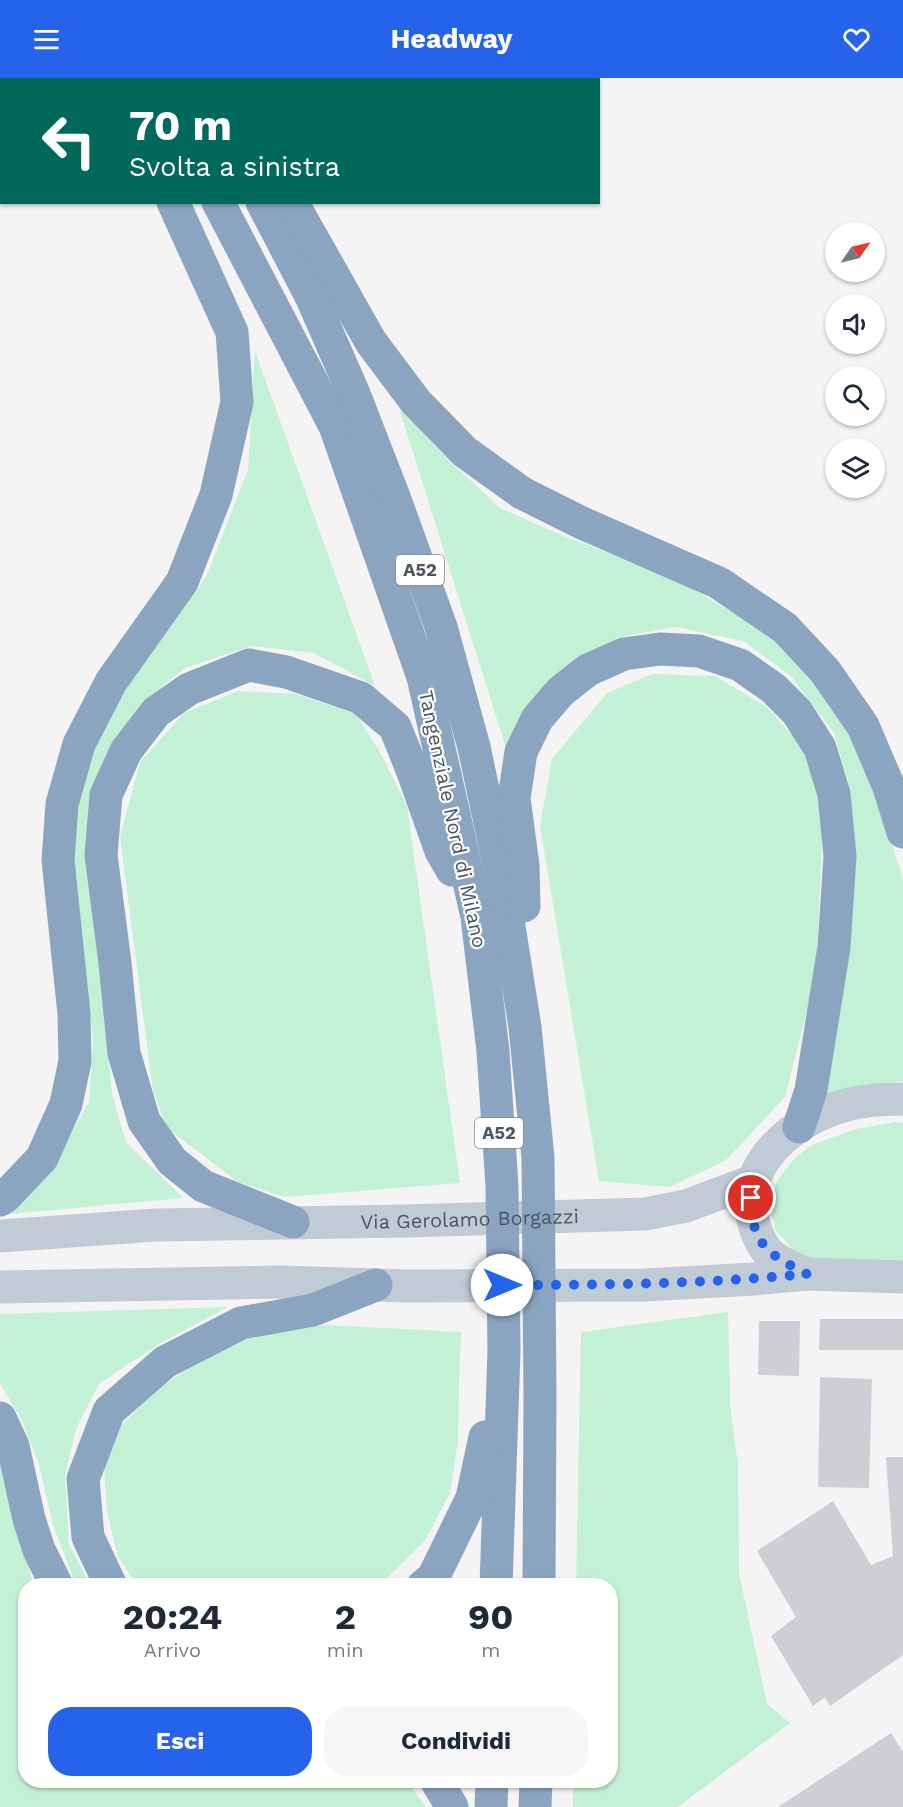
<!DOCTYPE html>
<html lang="it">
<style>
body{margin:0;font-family:"Work Sans",sans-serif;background:#f6f6f7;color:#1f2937;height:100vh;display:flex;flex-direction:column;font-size:22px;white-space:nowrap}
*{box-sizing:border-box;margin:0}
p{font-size:20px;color:#747a83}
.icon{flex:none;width:33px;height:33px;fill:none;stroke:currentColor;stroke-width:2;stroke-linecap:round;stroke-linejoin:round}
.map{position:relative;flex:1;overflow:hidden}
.details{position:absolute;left:18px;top:1500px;width:600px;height:210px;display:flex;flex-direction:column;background:#fff;border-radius:24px;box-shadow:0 2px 4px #0004}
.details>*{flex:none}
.hud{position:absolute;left:0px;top:0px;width:600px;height:126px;box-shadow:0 2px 4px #0004;background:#00695c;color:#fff;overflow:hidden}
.needle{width:39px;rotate:56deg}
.buttons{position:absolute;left:825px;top:144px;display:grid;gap:12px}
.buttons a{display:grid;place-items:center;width:60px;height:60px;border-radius:50%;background:#fff;box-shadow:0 2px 4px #0004;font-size:30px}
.pin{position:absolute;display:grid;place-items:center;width:51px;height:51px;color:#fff;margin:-26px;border:3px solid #fff;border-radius:50%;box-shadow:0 2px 6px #0007}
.me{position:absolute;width:66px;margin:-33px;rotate:90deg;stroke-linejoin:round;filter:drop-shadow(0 0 4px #0008)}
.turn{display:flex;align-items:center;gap:21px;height:126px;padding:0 30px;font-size:27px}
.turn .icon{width:78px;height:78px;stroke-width:2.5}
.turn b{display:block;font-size:42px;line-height:51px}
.eta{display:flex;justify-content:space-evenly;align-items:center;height:102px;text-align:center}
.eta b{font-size:36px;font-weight:700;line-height:42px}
.cta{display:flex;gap:12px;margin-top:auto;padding:12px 30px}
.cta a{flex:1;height:69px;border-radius:24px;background:#2563eb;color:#fff;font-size:24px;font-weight:700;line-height:69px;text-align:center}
.cta a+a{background:#f6f6f7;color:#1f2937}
header{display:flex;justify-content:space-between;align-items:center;height:78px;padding:0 30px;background:#2563eb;color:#fff;font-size:27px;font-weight:700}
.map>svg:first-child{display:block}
</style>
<header><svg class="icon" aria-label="menu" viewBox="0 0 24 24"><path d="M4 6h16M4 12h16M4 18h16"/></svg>Headway<svg class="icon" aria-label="heart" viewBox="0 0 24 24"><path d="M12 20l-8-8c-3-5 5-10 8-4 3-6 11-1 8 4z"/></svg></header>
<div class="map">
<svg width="903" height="1729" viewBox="0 0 903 1729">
<rect width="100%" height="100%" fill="#f5f3f3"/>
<g fill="#c3f1d5">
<polygon points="255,273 375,608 314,575 251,568 185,590 142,625 105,678 88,753 112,1016 126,1064 183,1120 9,1136 58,1079 89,1024 93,963 71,746 88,672 135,598 206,499 248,392"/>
<polygon points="399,330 455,388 500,430 561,457 672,499 776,560 832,618 874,707 903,802 903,1003 861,1010 826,1019 850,863 851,714 834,655 791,598 743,563 675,549 625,558 570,591 532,621 506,670"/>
<polygon points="652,596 715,598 767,629 807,674 823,740 816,897 785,1019 726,1082 670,1109 599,1103 540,748 552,681 607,615"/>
<polygon points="238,613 295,616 356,636 381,676 407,728 460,1105 284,1119 238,1104 167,1050 153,1013 120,759 140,684 184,635"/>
<polygon points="896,1044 903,1045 903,1184 829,1184 800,1179 776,1153 771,1134 776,1104 795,1080 812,1067 856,1051"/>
<polygon points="228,1229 159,1266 99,1306 76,1351 65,1397 69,1466 90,1507 76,1507 53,1447 39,1386 22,1343 0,1305 0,1236"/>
<polygon points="728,1234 730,1326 738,1387 739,1495 767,1626 790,1645 678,1729 573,1729 573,1703 610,1702 610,1508 576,1507 581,1254"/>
<polygon points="324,1247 461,1254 459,1303 458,1363 450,1415 425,1462 388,1499 376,1507 137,1507 118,1479 107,1434 104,1392 121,1348 157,1311 201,1283 254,1258"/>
<polygon points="0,1383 23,1464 33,1507 26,1508 26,1702 407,1703 426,1729 0,1729"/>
</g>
<g fill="#cdcfd5">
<polygon points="820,1241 903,1241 903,1272 819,1272"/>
<polygon points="759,1243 800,1243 799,1298 758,1297"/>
<polygon points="820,1299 872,1301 869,1410 818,1409"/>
<polygon points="886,1379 903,1379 903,1577 830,1628 825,1619 813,1628 771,1558 796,1539 757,1473 833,1423 871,1487 893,1478"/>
<polygon points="891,1655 903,1674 903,1729 778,1729"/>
</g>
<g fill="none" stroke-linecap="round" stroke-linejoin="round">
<g stroke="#c1cbd6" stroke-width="33">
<path id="s1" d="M0 1158 156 1147 406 1143 645 1136 686 1128 753 1103"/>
<path d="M807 1196C794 1190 777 1184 767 1173 757 1160 751 1141 751 1125 750 1077 800 1040 843 1028 862 1022 884 1021 903 1021"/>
<polyline points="0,1209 283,1204 407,1208 645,1207 754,1201 807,1196 903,1199"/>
</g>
<g stroke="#8ba5c1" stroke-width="33">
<polyline points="118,0 119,2"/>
<polyline points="153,0 154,2"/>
<polyline points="199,0 200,2"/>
<polyline points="218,124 335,348 423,599 477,839 493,973 502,1108 504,1273 496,1508"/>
<polyline points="262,124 311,218 354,316 394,419 441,549 474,669 500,792 525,949 538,1080 540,1318 539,1508"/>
<polyline points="292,124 371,264 416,324 465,374 522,415 582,445 719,505 785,550 825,593 863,648 889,709 903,754"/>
<polyline points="524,828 523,788 514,720 521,674 537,641 560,614 588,592 624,576 660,571 699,573 740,587 773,610 797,634 820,670 834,716 840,778 834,869 811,1012 799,1049"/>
<polyline points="0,1122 6,1118 42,1080 66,1026 75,983 74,936 58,782 62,726 79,666 111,604 182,504 216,417 237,324 232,254 173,124"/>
<polyline points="293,1144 203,1108 172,1083 144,1043 124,975 115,885 101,777 106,717 126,673 156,634 189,611 249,587 286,594 361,620 395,649 413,694 441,773 452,792"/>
<polyline points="0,1340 13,1368 29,1441 39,1472 57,1508"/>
<polyline points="111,1508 88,1459 83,1401 109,1333 165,1284 241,1245 313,1232 376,1207"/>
<polyline points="423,1508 433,1500 472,1420 485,1359"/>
<polyline points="436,1702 452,1729"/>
<polyline points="491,1729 492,1702"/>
<polyline points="535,1729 536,1702"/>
</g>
</g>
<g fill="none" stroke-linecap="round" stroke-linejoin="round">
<path stroke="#2563eb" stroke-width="10" stroke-dasharray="0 18" d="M502 1207C604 1207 705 1206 807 1196 769 1177 751 1166 751 1120"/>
</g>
<g text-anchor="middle" stroke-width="4.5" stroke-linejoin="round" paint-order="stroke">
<g fill="#fff" stroke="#808990" stroke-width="1.5">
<rect x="396" y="477" width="48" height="30" rx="4.5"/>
<rect x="475" y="1040" width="48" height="30" rx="4.5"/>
</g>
<g font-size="18" font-weight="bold" fill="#4a5661">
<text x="420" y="498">A52</text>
<text x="499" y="1061">A52</text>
</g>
<g font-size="20" fill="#4a5661" stroke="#fff">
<text transform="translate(453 741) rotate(78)" y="7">Tangenziale Nord di Milano</text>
<text dy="7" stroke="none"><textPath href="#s1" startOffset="470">Via Gerolamo Borgazzi</textPath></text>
</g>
</g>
</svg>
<div class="buttons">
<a><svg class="needle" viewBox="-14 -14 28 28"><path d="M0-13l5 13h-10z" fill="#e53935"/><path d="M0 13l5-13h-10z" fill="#747a83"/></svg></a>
<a><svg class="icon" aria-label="sound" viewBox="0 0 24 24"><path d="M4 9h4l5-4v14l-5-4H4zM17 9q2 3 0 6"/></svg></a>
<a><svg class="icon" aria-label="search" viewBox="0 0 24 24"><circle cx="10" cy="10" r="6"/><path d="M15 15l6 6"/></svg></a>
<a><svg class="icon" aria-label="layers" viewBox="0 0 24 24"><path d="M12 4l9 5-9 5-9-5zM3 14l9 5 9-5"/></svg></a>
</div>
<div class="pin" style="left:751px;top:1120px;background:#d93025"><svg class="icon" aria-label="arrive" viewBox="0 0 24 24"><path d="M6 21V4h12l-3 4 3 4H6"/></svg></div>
<svg class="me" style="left:502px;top:1207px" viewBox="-20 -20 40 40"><circle r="19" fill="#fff"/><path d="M0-13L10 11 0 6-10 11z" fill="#2563eb"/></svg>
<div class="hud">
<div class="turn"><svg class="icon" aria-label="left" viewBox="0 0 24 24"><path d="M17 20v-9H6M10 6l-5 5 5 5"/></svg><div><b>70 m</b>Svolta a sinistra</div></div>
</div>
<section class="details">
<div class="eta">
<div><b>20:24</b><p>Arrivo</p></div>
<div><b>2</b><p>min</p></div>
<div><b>90</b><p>m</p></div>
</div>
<div class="cta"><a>Esci</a><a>Condividi</a></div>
</section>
</div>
